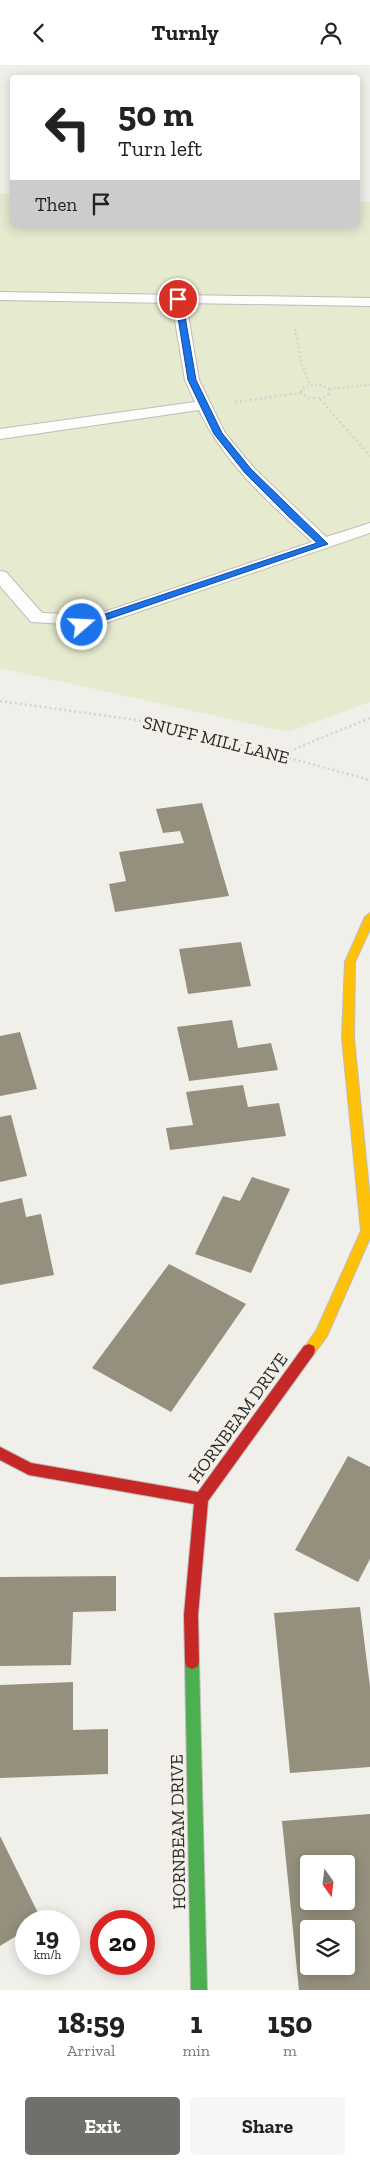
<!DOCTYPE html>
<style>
body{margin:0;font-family:"Zilla Slab",serif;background:#f6f6f6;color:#222;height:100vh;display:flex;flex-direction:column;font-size:19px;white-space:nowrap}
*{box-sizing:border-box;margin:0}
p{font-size:16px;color:#767676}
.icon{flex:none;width:28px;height:28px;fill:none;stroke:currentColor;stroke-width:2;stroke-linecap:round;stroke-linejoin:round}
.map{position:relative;height:1925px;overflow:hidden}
.side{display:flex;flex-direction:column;background:#fff;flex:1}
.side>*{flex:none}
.guide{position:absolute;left:10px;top:10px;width:350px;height:152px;border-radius:5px;box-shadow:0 2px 12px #0003;background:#fff;color:#222;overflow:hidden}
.needle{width:32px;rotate:166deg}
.controls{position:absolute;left:300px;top:1790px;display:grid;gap:10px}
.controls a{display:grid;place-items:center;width:55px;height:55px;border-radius:5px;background:#fff;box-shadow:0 2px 12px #0003;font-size:25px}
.speed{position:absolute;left:15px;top:1845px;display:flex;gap:10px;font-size:25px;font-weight:700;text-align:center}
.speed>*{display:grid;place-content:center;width:65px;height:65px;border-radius:50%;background:#fff;box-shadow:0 2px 12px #0003;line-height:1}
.speed small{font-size:12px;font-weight:400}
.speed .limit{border:8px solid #d22;background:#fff;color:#111}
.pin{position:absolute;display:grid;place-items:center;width:42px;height:42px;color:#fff;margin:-21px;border:2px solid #fff;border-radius:50%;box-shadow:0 1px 5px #0007}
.me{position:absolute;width:55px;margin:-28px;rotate:71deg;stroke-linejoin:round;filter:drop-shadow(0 0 4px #0008)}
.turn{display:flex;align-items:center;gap:18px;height:105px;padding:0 25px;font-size:22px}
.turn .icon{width:65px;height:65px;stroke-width:2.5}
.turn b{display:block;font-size:35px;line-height:42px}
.then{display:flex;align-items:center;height:48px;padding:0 25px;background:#0003;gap:10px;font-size:19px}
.eta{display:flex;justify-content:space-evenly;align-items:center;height:85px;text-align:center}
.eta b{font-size:30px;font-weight:700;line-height:35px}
.button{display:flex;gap:10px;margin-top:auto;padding:10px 25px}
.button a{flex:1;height:58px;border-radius:5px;background:#706f6c;color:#fff;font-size:20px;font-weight:700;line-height:58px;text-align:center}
.button a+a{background:#f6f6f6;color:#222}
header{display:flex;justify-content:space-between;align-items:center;height:65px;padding:0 25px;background:#fff;font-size:22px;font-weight:700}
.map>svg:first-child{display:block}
</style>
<header><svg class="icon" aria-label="back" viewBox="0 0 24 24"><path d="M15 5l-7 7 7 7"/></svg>Turnly<svg class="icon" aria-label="person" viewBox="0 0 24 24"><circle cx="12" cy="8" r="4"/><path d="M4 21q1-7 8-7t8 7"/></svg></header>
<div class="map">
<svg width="370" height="1925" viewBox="0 0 370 1925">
<rect width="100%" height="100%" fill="#f0efea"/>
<polygon fill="#e6eacf" points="0,129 12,129 12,160 358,160 358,137 370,137 370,637 288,667 0,603"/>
<g fill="#94907d" fill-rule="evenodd">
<polygon points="202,738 229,831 115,847 109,819 126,816 119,787 184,778 180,766 163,768 156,744"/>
<polygon points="241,877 251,921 188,929 179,884"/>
<polygon points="232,955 238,983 271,978 278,1005 189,1016 177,962"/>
<polygon points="20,967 37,1024 0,1031 0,971"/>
<polygon points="243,1020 248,1042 279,1038 286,1071 170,1085 166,1063 193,1060 186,1027"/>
<polygon points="11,1050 27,1111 0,1117 0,1052"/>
<polygon points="252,1112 290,1124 251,1208 195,1189 223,1131 240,1136"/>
<polygon points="22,1133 26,1152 41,1149 54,1210 0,1220 0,1138"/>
<polygon points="169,1199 246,1239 171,1347 92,1303"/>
<polygon points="348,1391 370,1402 370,1494 358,1517 295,1485"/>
<polygon points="116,1511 116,1546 73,1547 71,1600 0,1601 0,1512"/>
<polygon points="360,1542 370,1622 370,1702 290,1708 274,1548"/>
<polygon points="73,1617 73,1665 108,1664 108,1709 0,1713 0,1620"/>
<path d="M370 1749V1925H299L282 1756ZM309 1799H346V1836H309ZM309 1864H346V1901H309Z"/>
<polygon points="0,1771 42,1856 26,1856 26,1865 0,1881"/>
</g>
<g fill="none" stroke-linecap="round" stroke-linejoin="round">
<defs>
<path id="lane" d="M0 227 370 233V241L186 238 199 315 225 368 254 403 326 472 370 458V468L88 564 82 565 65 559 31 557 0 521V506L6 507 42 548 67 549 83 554 312 477C269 438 224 398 199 345L0 374V364L195 337 185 315 172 238 0 235Z"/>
<polygon id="fast" points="192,1590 197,1592 199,1597 207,1925 191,1925 185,1597 187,1592"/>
<polygon id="slow" points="370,848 370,864 355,897 354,973 370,1135 370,1173 327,1271 314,1289 309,1291 304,1289 303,1285 317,1264 361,1166 342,973 345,897 365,852"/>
<polygon id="jam" points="309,1279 314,1281 315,1285 314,1289 208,1436 198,1550 199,1597 197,1602 192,1604 187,1602 185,1597 184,1550 194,1439 29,1410 0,1395 0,1382 31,1398 198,1427 304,1281"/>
</defs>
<use href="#lane" stroke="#bebdba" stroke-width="2"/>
<use href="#fast" stroke="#bebdba" stroke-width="2"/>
<use href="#slow" stroke="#bebdba" stroke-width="2"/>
<use href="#jam" stroke="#bebdba" stroke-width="2"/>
<g stroke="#d3d3d1" stroke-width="2" stroke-dasharray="2 2.5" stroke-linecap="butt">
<polyline points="295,264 302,300 310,319"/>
<polyline points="329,324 370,320"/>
<path d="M301 327V324C313 318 317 318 329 324L330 327"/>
</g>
<g stroke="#d3d3d1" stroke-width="2.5" stroke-dasharray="2 3" stroke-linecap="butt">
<path d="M301 326C306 336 322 335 330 328L329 326"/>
<polyline points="320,334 370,391"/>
<polyline points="235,337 301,328"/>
<polyline points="0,636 164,659 370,715"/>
<polyline points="280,690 370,653"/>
</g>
<use href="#lane" fill="#fdfdfc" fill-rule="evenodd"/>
<use href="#fast" fill="#4caf50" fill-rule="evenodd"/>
<use href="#slow" fill="#ffc107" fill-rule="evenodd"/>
<use href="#jam" fill="#c62828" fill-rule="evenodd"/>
</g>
<polygon fill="#1a73e8" stroke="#114b97" points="178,232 182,234 196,315 222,368 251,404 328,479 85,562 78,562 78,558 317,478 288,451 245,408 214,369 188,315 175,234"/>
<g text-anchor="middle" stroke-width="5" stroke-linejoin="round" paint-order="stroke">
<g font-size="18" fill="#2b2a28" stroke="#f2f0e8">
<text transform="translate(216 675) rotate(14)" y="6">SNUFF MILL LANE</text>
<text transform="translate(238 1353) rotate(-54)" y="6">HORNBEAM DRIVE</text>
<text transform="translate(178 1767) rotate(-91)" y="6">HORNBEAM DRIVE</text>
</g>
</g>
</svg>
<div class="controls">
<a><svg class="needle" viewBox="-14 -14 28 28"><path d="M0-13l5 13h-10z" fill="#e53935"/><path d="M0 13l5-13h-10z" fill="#767676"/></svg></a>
<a><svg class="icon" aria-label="layers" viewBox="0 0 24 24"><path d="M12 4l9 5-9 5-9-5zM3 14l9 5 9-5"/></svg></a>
</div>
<div class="speed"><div>19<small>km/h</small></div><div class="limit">20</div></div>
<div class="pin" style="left:178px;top:234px;background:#d93025"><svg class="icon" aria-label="arrive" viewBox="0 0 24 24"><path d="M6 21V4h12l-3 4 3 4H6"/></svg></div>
<svg class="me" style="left:82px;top:560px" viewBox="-20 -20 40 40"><circle r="17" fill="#1a73e8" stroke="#fff" stroke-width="3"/><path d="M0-11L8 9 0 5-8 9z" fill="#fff"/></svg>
<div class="guide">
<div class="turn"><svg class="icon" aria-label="left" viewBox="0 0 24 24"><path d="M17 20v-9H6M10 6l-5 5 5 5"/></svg><div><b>50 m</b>Turn left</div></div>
<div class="then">Then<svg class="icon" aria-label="arrive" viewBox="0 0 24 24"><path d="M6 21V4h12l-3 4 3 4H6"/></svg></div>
</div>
</div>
<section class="side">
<div class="eta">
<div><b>18:59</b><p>Arrival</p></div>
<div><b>1</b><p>min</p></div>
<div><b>150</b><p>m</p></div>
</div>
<div class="button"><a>Exit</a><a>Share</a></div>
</section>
